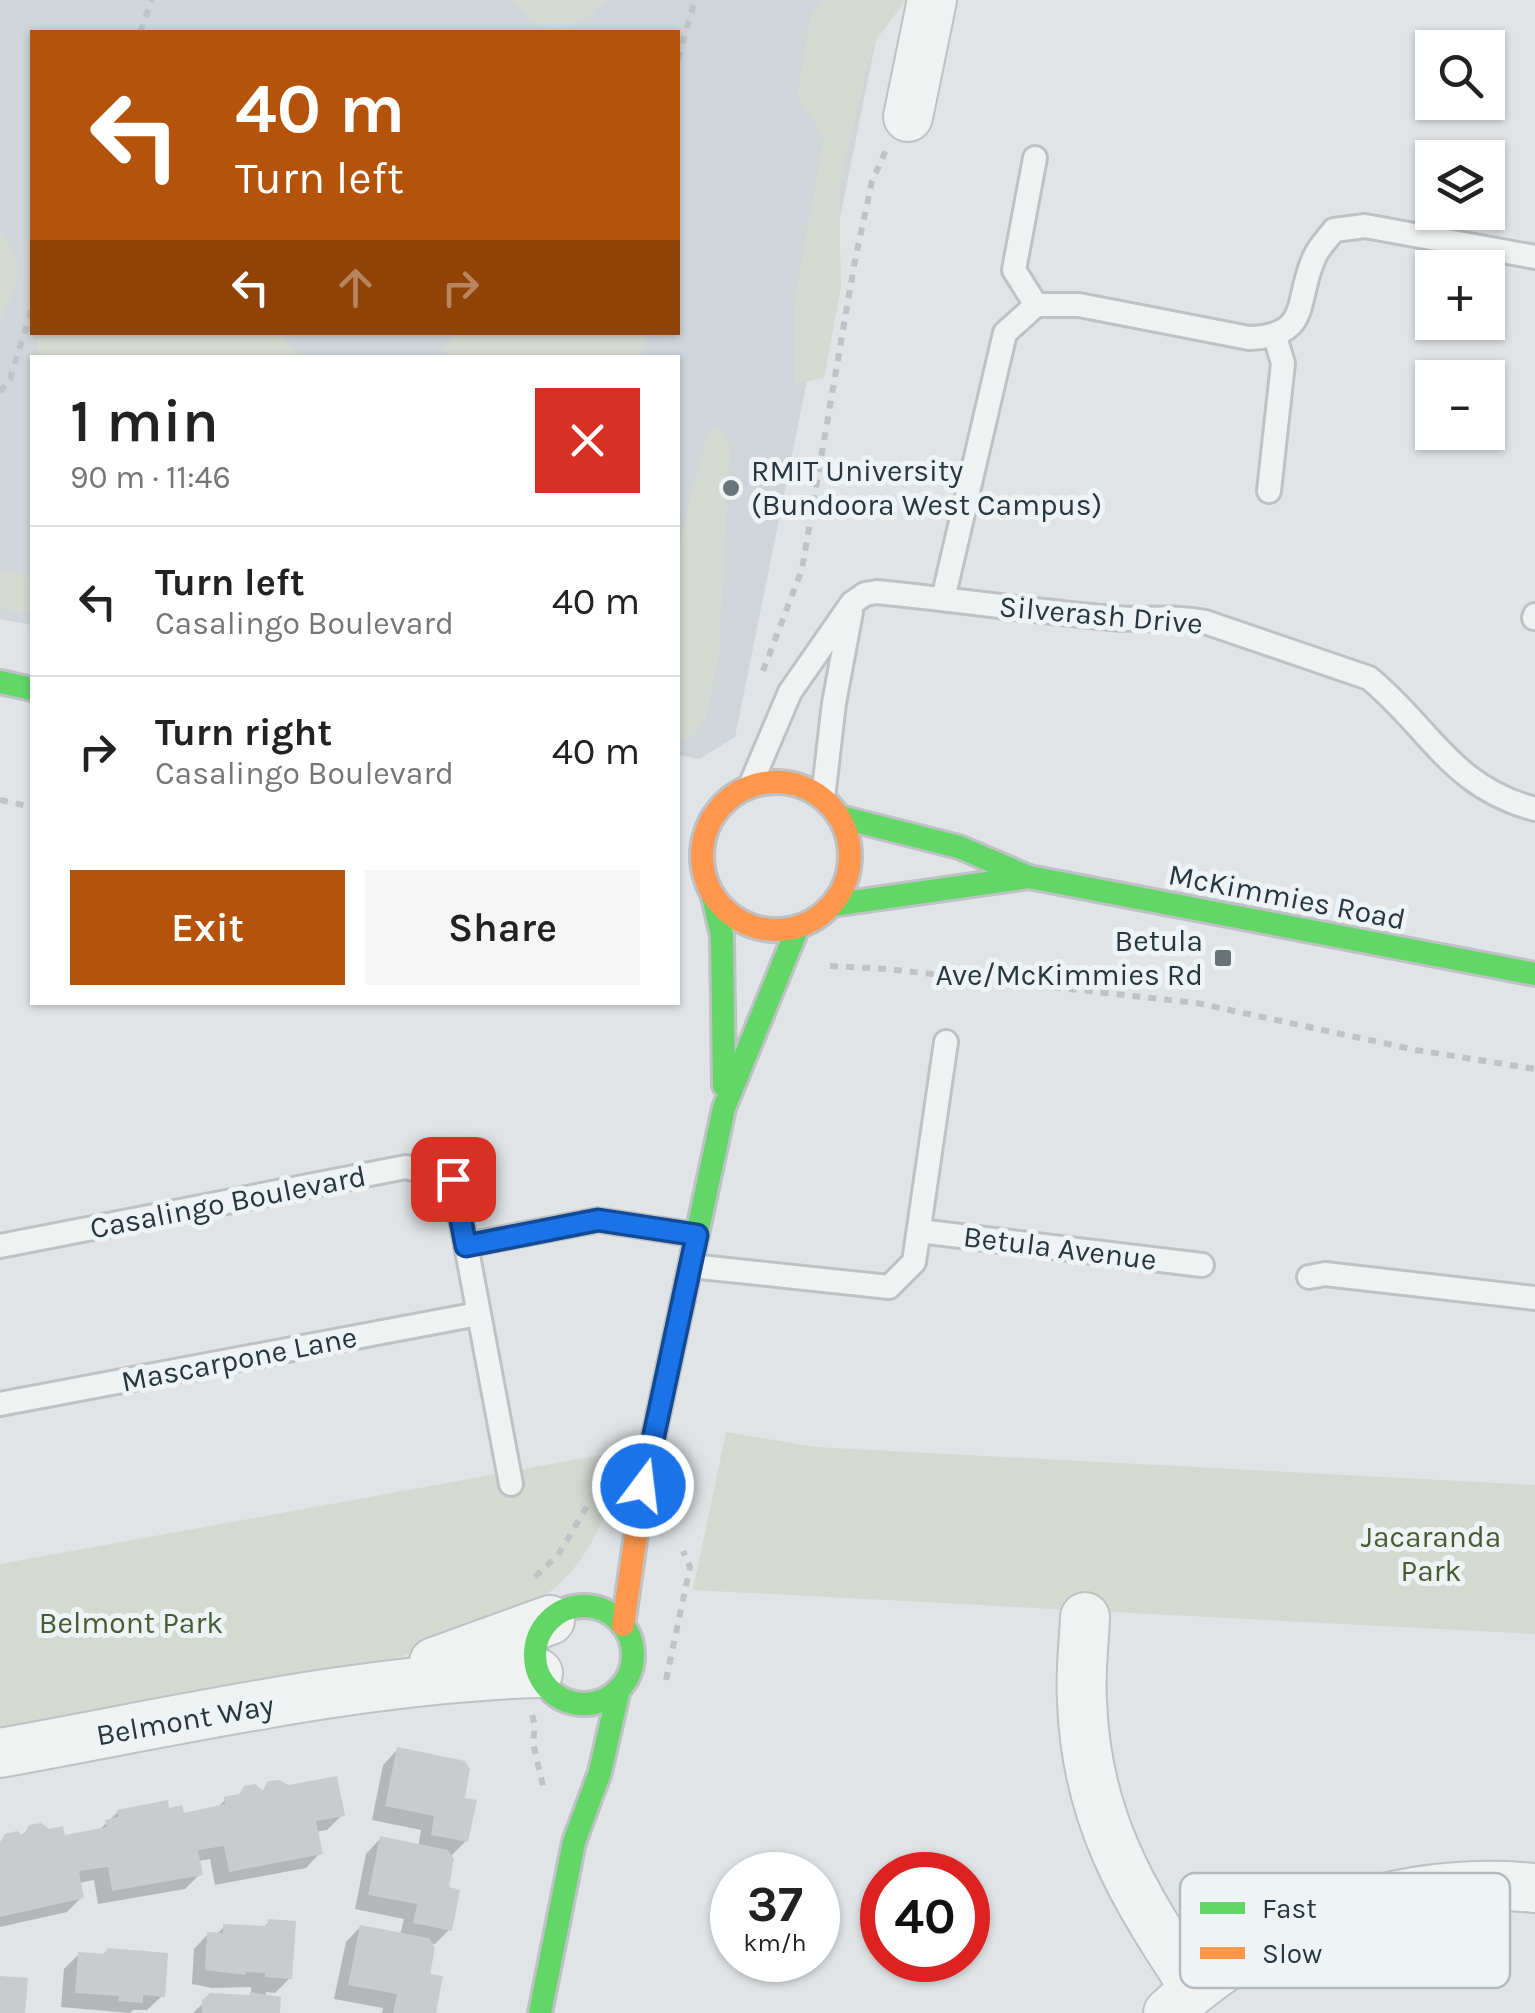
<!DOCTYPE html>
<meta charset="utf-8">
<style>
body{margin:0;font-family:Karla,sans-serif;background:#f6f6f6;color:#222;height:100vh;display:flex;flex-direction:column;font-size:38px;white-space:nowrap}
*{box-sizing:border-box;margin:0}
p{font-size:32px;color:#767676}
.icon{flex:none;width:55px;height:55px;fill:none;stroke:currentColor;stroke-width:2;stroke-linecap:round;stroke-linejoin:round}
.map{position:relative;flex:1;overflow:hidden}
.sheet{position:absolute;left:30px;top:355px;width:650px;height:650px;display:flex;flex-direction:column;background:#fff;border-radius:0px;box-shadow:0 2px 8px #0004}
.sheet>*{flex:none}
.hud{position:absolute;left:30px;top:30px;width:650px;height:305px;border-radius:0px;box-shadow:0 2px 8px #0004;background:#b45309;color:#fff;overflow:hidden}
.buttons{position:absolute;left:1415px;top:30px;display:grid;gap:20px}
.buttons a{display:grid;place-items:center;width:90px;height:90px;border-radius:0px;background:#fff;box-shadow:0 2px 8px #0004;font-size:50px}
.speed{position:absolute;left:710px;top:1852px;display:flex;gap:20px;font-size:50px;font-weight:700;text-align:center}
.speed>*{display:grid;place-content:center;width:130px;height:130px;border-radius:50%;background:#fff;box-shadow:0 2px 8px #0004;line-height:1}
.speed small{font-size:25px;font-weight:400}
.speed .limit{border:15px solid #d22;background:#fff;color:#111}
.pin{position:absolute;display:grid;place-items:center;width:85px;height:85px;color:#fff;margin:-42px;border-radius:20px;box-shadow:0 5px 15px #0006}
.me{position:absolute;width:110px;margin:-55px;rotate:15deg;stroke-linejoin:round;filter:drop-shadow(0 0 8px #0008)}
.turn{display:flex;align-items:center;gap:35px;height:210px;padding:0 40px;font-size:45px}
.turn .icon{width:130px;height:130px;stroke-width:2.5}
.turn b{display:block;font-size:70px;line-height:85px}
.lanes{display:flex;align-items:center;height:95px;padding:0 40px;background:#0003;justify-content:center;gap:50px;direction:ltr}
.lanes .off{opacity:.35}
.round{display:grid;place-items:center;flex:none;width:105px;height:105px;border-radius:0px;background:#f6f6f6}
.head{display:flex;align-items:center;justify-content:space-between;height:170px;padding:0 40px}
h1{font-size:60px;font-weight:600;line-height:75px}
.button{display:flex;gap:20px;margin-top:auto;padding:20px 40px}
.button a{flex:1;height:115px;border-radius:0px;background:#b45309;color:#fff;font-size:40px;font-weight:600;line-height:115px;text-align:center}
.button a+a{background:#f6f6f6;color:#222}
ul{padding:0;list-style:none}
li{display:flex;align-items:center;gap:30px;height:150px;padding:0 40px;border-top:2px solid #e0e0e0}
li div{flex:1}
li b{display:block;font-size:38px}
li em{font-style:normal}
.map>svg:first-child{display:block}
</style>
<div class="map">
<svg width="1535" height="2013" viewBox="0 0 1535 2013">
<rect width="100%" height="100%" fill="#e1e4e6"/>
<path fill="#cfd5d9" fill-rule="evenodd" d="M0 0H884L735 737 699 759 678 755V358H32V625L0 619ZM32 32H678V332H32Z"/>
<g fill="#d4dad1">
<path d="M512 0H606C575 33 541 39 512 0Z"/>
<polygon points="823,0 906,0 873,44 839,189 841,287 824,378 794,384 794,304 824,137 797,96 811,16"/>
<path d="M0 230C27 266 18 284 0 321Z"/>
<polygon points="36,332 280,333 301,357 38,357"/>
<polygon points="463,332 646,332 647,333 642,357 440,357 451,338"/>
<polygon points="717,427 725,433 730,450 719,653 706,718 695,735 678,742 678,547 709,429"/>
<polygon points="0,570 32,578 32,615 0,608"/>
<polygon points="726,1432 816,1447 1535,1485 1535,1634 693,1590"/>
<path d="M601 1455 625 1459C611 1499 598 1543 568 1575 492 1656 352 1664 248 1683 165 1699 83 1714 0 1729V1564Z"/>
</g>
<g fill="#0003">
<polygon points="397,1750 462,1800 466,1841 450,1857 446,1889 450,1929 435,1944 429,1943 427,1976 433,2013 382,2013 383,2008 334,1999 346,1942 360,1927 400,1935 404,1919 355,1909 366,1854 380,1839 418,1847 421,1830 372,1820 383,1765"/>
<polygon points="269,1784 342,1815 327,1830 316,1832 320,1853 306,1868 215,1885 210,1859 198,1861 200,1874 185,1889 98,1904 94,1880 79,1883 82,1897 67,1912 0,1927 0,1842 20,1837 31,1827 63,1838 98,1831 118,1812 167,1811 181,1816 216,1809 225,1800 261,1792"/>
<polygon points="269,1922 290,1978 275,1993 266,1992 266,1998 277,2013 193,2013 211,1996 251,1995 251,1987 212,1988 192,1984 194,1949 208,1934 216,1935 224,1927 262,1929"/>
<polygon points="108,1950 162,1996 147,2010 133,2010 130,2013 61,2007 64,1969 79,1954 102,1956"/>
</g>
<g fill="#c9ccce">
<polygon points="397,1747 465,1761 470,1769 465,1798 477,1800 468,1842 431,1835 434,1816 385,1806"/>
<polygon points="337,1776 345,1816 316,1821 323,1854 229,1872 224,1846 198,1850 203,1875 112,1891 108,1867 79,1871 84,1898 0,1917 0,1842 5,1834 17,1831 23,1836 29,1825 41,1823 49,1829 63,1826 65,1835 107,1827 105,1820 118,1817 117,1810 168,1800 169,1808 182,1805 184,1813 225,1804 224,1797 239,1794 244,1786 255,1784 263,1791 268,1781 280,1780 288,1785"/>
<polygon points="380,1836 448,1850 454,1859 449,1887 460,1890 452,1931 413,1923 417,1904 368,1895"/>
<polygon points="268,1919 296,1921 292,1979 265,1977 265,1973 246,1972 245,1975 205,1970 207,1932 223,1933 223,1924 267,1926"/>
<polygon points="360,1925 429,1938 435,1948 430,1974 443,1976 436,2013 393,2013 397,1994 348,1985"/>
<polygon points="107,1948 168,1953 165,1997 143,1995 143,2003 118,2001 119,1996 75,1993 78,1952 106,1954"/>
<polygon points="0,1976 28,1978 25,2013 0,2013"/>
<polygon points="250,1992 281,1997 280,2013 202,2013 202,2000 210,1993 250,1995"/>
</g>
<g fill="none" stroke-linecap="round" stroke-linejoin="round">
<defs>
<g id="lane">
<polyline points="1035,158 1014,270 1036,305"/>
<polyline points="1269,491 1283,363 1275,337"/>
<path d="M943 599 1005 333 1036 305H1079L1249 338C1313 336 1294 299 1315 256 1319 247 1328 238 1334 230L1365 226 1535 257"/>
<polyline points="1534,618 1535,615"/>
<path d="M750 786 790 692 852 603 865 594 877 592C956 600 1033 611 1112 618 1144 621 1173 615 1205 622L1369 678C1430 728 1451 787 1535 809"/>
<polyline points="823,798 834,703 851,612"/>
<polyline points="919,1231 1202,1265"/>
<polyline points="466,1245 511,1484"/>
<polyline points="0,1246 406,1167 453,1179 466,1245 598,1220 697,1235"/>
<polyline points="691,1266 889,1287 914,1262 946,1042"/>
<polyline points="1309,1277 1325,1274 1535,1298"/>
<polyline points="0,1404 478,1314"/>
</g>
<g id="street">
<polyline points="908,117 932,0"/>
<path d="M1085 1617C1084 1644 1080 1673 1082 1701 1086 1817 1132 1894 1195 1988"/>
<polyline points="434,1662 550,1620"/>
<path d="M0 1753C178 1721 357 1679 538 1673"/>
<path d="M1168 2013C1265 1921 1402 1875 1535 1888"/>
</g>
<g id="fast">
<polyline points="0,682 32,689"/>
<polyline points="840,817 959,847 1029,877 1535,974"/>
<polyline points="713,897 722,935 724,1085"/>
<polyline points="832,905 1029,877"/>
<polyline points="693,1253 724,1108 798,927"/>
<circle cx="584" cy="1655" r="49"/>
<polyline points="540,2013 574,1842 600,1772 619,1689"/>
</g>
<g id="slow">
<circle cx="776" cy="856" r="74"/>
<polyline points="623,1625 643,1486 693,1253"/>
</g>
</defs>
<use href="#lane" stroke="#bfc2c4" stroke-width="28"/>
<use href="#street" stroke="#bfc2c4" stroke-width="52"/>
<use href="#fast" stroke="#bfc2c4" stroke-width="28"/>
<use href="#slow" stroke="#bfc2c4" stroke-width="28"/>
<g stroke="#bfc3c5" stroke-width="6" stroke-dasharray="8 8" stroke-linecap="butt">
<polyline points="140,32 152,0"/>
<polyline points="678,59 695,0"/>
<polyline points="0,392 10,379 32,308"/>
<polyline points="763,671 802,569 855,260 872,181 886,150"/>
<polyline points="0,800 32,807"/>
<polyline points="830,966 887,969 1197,1003 1416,1050 1535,1069"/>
<polyline points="535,1577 558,1555 589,1503"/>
<polyline points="666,1680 690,1567 683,1551"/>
<polyline points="532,1715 535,1725 533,1743 543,1786"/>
</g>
<use href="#lane" stroke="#f0f2f2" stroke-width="22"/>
<use href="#street" stroke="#f0f2f2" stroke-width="48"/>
<use href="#fast" stroke="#63d668" stroke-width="22"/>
<use href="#slow" stroke="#ff974d" stroke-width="22"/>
</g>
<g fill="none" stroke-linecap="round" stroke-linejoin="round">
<defs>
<polyline id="route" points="453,1179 466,1246 598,1220 697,1235 643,1486"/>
</defs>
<use href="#route" stroke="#114b97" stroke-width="25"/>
<use href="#route" stroke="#1a73e8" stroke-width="18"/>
</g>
<g fill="#697479" stroke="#eef4f6" stroke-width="4">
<circle cx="731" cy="488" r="10"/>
<rect x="1213" y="948" width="20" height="20" rx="5"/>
</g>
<g text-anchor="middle" stroke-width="10" stroke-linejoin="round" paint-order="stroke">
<g font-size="30" fill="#28373f" stroke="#eef4f6" text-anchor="start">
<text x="751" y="481">RMIT University<tspan x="751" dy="34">(Bundoora West Campus)</tspan></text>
<text x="1203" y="951" text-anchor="end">Betula<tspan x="1203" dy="34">Ave/McKimmies Rd</tspan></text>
</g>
<g font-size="30" fill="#28373f" stroke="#eef4f6">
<text transform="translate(1101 615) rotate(5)" y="10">Silverash Drive</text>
<text transform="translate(1287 897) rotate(11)" y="10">McKimmies Road</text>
<text transform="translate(228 1202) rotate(-11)" y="10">Casalingo Boulevard</text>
<text transform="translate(1060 1248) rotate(7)" y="10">Betula Avenue</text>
<text transform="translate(239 1359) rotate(-11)" y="10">Mascarpone Lane</text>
<text transform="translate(185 1720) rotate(-10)" y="10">Belmont Way</text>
</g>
<g font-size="30" fill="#475b35" stroke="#eef4f6">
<text x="1431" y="1547">Jacaranda<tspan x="1431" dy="34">Park</tspan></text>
<text x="131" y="1633">Belmont Park</text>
</g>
</g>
<rect x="1180" y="1873" width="330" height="115" rx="15" fill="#eef4f6" stroke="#b3bbbf" stroke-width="2.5"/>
<rect x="1200" y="1902" width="45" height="12" fill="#63d668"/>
<rect x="1200" y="1947" width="45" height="12" fill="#ff974d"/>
<g font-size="28" fill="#28373f">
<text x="1262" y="1918">Fast</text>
<text x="1262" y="1963">Slow</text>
</g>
</svg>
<div class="buttons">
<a><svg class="icon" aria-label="search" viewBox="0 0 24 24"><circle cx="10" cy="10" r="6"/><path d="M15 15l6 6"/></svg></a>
<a><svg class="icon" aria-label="layers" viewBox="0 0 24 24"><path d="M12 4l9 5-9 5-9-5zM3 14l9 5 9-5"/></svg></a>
<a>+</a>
<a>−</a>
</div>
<div class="speed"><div>37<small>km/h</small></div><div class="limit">40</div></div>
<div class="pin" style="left:453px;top:1179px;background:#d93025"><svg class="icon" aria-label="arrive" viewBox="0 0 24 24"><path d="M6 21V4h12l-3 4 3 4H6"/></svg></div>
<svg class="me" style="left:643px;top:1486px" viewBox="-20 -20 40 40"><circle r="17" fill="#1a73e8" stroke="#fff" stroke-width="3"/><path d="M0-11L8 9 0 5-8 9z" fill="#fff"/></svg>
<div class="hud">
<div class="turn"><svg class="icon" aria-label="left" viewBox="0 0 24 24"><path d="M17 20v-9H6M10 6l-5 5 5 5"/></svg><div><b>40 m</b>Turn left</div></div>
<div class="lanes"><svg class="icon" aria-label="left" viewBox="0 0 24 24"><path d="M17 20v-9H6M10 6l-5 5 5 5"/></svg><svg class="icon off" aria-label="ahead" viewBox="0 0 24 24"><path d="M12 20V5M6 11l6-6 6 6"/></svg><svg class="icon off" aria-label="right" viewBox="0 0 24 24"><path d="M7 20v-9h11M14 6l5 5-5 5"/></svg></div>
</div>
<section class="sheet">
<div class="head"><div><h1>1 min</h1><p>90 m · 11:46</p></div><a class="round" style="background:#d93025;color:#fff"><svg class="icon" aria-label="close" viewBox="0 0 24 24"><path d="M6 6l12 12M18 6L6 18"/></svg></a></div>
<ul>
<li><svg class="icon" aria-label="left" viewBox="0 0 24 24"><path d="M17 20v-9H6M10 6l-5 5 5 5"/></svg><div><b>Turn left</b><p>Casalingo Boulevard</p></div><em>40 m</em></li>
<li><svg class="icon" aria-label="right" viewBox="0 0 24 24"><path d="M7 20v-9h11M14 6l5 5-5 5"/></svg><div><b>Turn right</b><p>Casalingo Boulevard</p></div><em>40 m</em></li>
</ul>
<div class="button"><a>Exit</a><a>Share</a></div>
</section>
</div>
